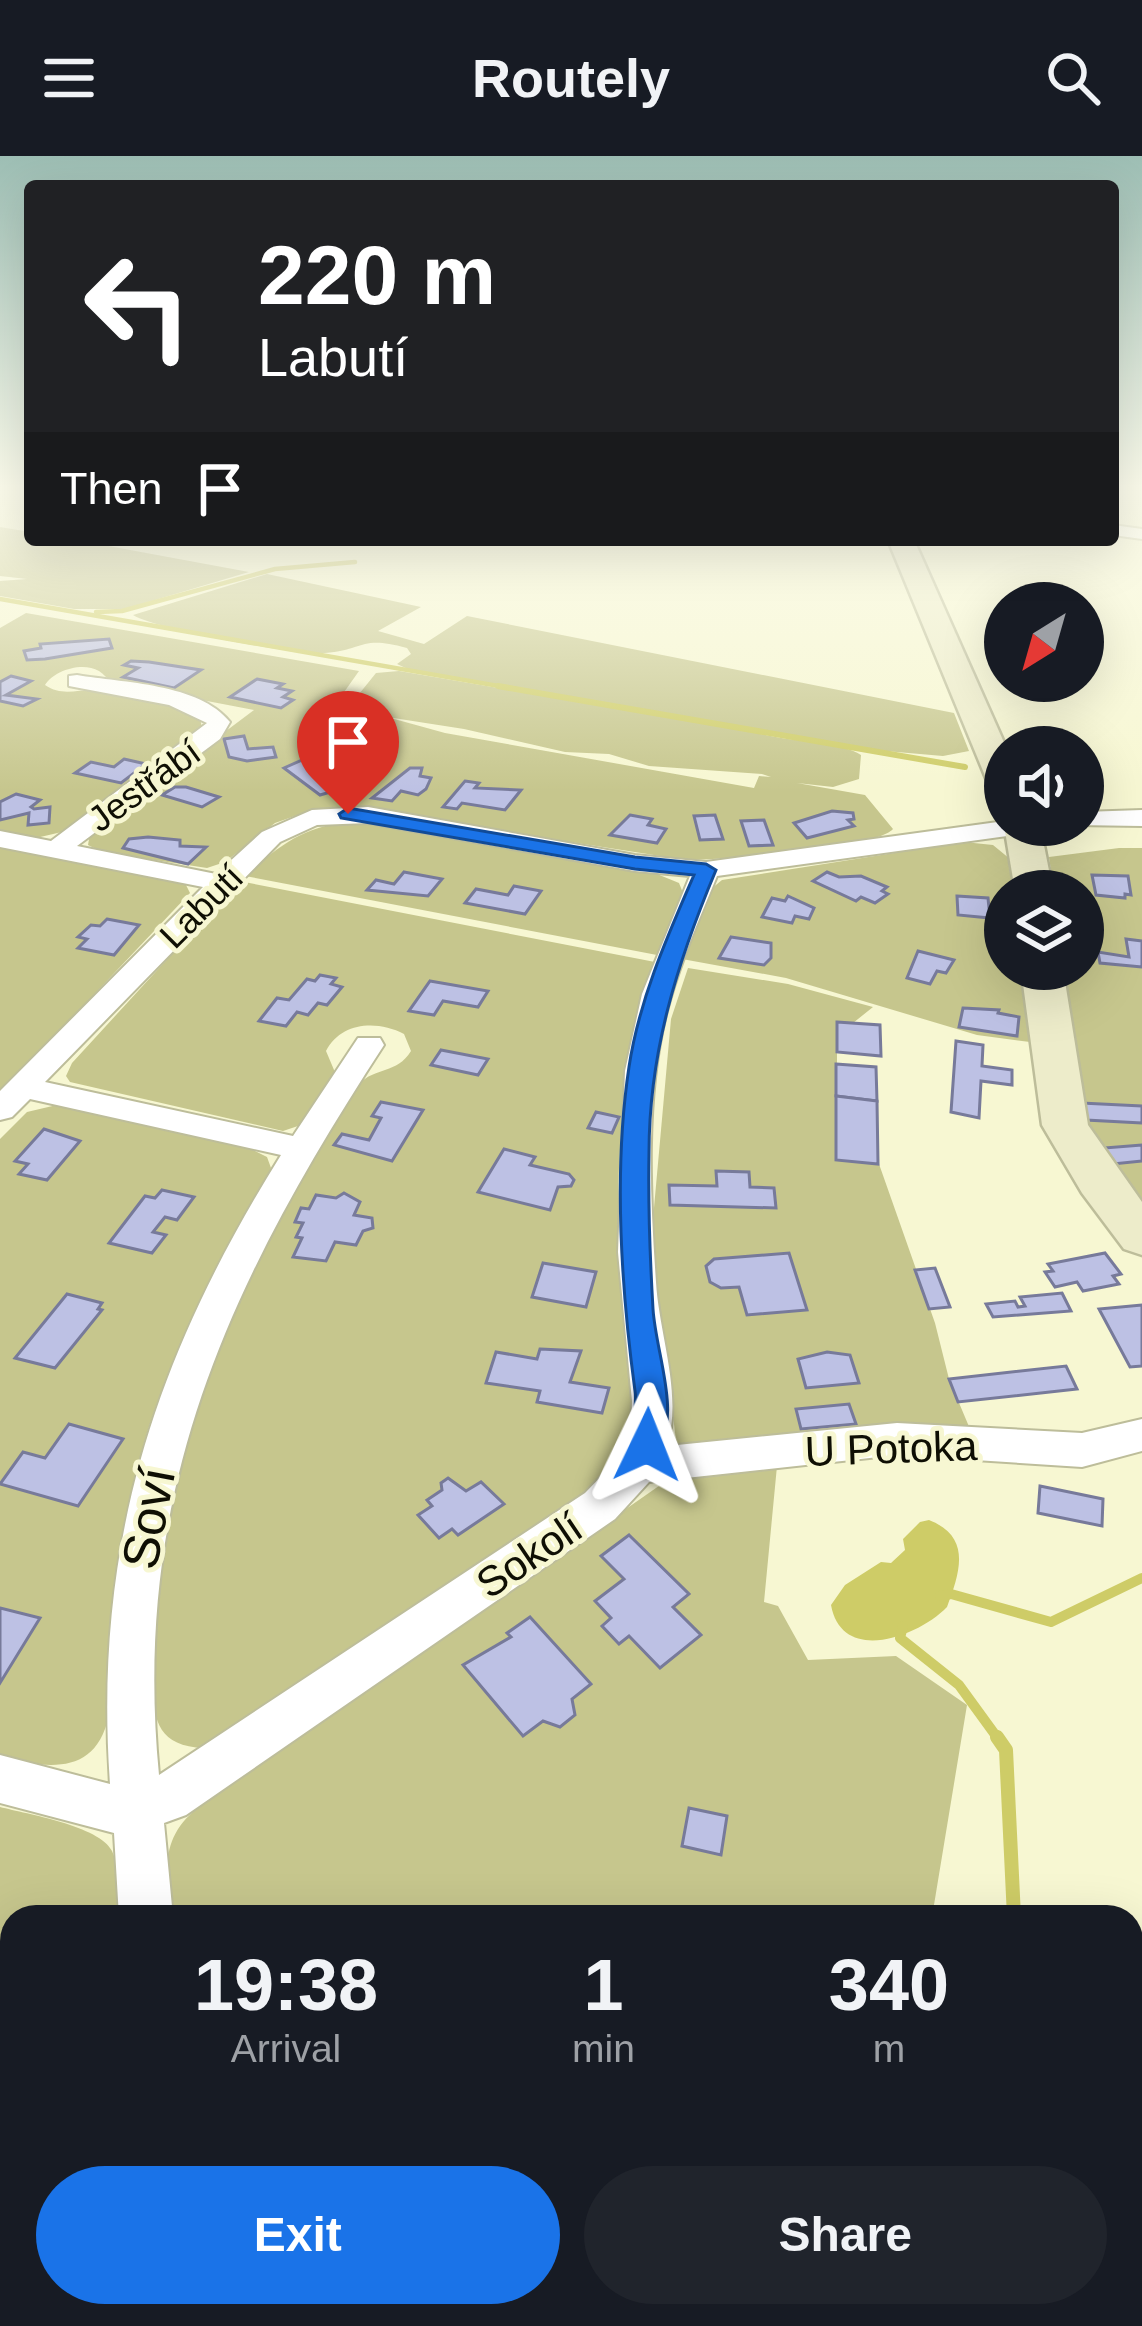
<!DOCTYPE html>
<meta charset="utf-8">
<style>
body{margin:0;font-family:Arial,sans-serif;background:#20242c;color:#f1f3f6;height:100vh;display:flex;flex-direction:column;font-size:45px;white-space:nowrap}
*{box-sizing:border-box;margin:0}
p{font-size:39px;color:#9ea1a6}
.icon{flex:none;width:66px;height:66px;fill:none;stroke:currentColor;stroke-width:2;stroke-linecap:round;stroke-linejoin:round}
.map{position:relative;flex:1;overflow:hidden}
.sheet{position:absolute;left:0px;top:1749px;width:1143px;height:423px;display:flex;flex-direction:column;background:#171b24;border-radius:36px 36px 0 0;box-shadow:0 12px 48px #0002}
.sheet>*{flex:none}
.top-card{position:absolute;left:24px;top:24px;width:1095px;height:366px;border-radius:12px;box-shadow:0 12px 48px #0002;background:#202124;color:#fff;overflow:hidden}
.needle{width:78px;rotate:217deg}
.tools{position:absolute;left:984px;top:426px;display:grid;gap:24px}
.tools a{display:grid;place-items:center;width:120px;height:120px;border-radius:50%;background:#171b24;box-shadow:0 12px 48px #0002;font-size:60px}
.pin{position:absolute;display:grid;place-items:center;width:102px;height:102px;color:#fff;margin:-123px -51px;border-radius:50% 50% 50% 0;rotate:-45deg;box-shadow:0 0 12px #0007}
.pin .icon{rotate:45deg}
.me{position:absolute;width:132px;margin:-66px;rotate:2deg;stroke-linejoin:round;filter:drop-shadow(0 0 9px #0008)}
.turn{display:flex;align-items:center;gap:42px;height:252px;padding:0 36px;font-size:54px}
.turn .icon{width:156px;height:156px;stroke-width:2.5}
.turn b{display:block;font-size:84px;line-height:102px}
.then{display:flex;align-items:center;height:114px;padding:0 36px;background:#0003;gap:24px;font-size:45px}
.eta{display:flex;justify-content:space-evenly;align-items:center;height:204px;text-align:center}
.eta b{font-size:72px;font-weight:600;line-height:84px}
.primary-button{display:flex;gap:24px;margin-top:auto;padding:24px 36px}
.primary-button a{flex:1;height:138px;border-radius:72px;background:#1a73e8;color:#fff;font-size:48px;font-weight:600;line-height:138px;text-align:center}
.primary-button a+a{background:#20242c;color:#f1f3f6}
header{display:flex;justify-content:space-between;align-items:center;height:156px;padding:0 36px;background:#171b24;font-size:54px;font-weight:600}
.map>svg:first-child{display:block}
</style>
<header><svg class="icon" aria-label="menu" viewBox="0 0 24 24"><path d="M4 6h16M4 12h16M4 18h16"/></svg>Routely<svg class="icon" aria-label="search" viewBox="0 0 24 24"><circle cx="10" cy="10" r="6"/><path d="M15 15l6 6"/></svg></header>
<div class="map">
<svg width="1142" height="2170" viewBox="0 0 1142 2170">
<rect width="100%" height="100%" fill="#f7f7d2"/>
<g fill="#c6c68d" fill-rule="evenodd">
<polygon points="0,371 30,376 30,384 76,384 249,416 125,453 74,453 0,440 0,425 27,423 0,420"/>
<path d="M267 418 421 451 378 475 424 488 467 460 954 557 969 595 943 600 874 594 412 515 397 508 411 498 407 492C360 479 365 494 325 497 298 500 155 473 133 459Z"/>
<path d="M26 457 359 515 335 549 381 561 351 548 376 517 399 515 754 576C784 586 841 585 861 599L859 623 833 631 797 627 865 639 893 673C875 693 719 704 686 704L345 651 309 655 275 667 225 706 207 712 102 696 88 689 90 677 254 554 113 527C108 524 104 518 99 515 82 505 53 515 45 529 61 540 75 534 93 534 125 535 172 545 200 561L202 573 66 675 36 682 0 675V472ZM387 561 464 573 565 596 609 598 649 610 762 618 771 621 759 620 754 632 445 577Z"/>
<path d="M356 666 657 718 679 727 683 737 657 799 245 720C281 688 306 668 356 666Z"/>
<polygon points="964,686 993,689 1010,703 1014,735 1005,735 1005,813 1023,813 1030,886 977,879 786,822 682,803 711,733 722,724"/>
<polygon points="0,689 172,724 186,729 190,737 0,938"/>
<polygon points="1119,692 1142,692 1142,1051 1080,963 1069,922 1064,813 1083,813 1083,735 1054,735 1049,701"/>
<path d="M239 725 655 806C625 904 613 1004 620 1108 623 1156 638 1218 633 1264 629 1294 609 1314 590 1334L204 1592C144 1590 154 1545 154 1497 154 1344 200 1222 268 1087 285 1051 301 1013 321 980 332 963 345 941 359 928 375 911 397 918 411 895L404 878C377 864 341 866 326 895L337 921 304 968 283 975 70 926 66 920 72 907Z"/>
<polygon points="688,812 788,828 873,851 853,867 837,866 837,1003 879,1008 935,1167 949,1223 970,1273 677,1292 651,1085 671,863"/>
<path d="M61 948 253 994 267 1001 271 1012C248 1072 210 1126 183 1184 127 1303 109 1428 109 1559 96 1621 47 1612 0 1601V983L27 956Z"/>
<path d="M777 1310 764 1446 778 1450 808 1504 896 1500 967 1549 932 1761H169C167 1719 159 1685 194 1655L666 1325 699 1313Z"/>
<path d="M0 1651C27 1658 100 1670 112 1695 121 1714 118 1741 119 1761H12V2097L0 2103Z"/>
<polygon points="23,2160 913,2160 913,2170 4,2170"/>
</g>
<path fill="#cecc67" d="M929 1364C972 1381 960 1416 947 1451 918 1481 842 1509 831 1449L845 1429 881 1406 891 1407 905 1394 903 1383 920 1366Z"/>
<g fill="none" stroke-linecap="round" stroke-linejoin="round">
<g stroke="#cecc67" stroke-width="4.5">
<polyline points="0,443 516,533"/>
<polyline points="96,456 122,455 275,413 355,406"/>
</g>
<polyline stroke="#cecc67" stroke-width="6" points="498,530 965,611"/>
<g stroke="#cecc67" stroke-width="10">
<polyline points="940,1440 951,1438 1051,1466 1142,1422"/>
<polyline points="903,1470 900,1482 959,1529 999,1584"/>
</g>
<g stroke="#cecc67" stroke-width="14">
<polyline points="997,1581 1006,1594 1014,1761"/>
<polyline points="1099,2170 1100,2160"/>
</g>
</g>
<g fill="#bdc1e4" stroke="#777a9a" stroke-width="3">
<polygon points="109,483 112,492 45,503 27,504 24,495 41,492 40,488"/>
<polygon points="131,505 149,506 201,514 174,532 123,521 138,512 124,509"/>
<polygon points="11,520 31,525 6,539 37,543 23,550 0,545 0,526"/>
<polygon points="257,523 283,528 277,532 292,535 283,541 293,544 281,552 230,541"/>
<polygon points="244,580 248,593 273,591 276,601 247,605 229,601 224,583"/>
<polygon points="320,596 339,601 318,616 341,633 320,639 284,612"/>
<polygon points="124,603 146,608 121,627 75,617 91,606 114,611"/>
<polygon points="410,612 422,612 420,620 431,622 426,633 418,639 401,635 392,645 372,642"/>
<polygon points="465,625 479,627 475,632 521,634 505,654 462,647 457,653 443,651"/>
<polygon points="175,631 186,631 219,641 202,651 162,639"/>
<polygon points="16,638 40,644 31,651 34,653 50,651 49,667 28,669 29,657 0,664 0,646"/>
<polygon points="832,655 853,657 854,663 848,664 854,670 807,682 794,667"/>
<polygon points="630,659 652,663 648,669 666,673 657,687 610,679"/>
<polygon points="715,659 723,683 700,684 694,660"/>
<polygon points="764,664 773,689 749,690 741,665"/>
<polygon points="148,681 180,684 180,690 206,691 188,708 123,692 129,683"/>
<polygon points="404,716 442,723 428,740 367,734 376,724 394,728"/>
<polygon points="827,716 839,721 861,720 887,731 882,735 888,738 875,747 861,741 856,745 813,725"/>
<polygon points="1092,719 1128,720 1131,739 1125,738 1125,742 1096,739"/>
<polygon points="514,730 541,735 525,758 465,747 476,733 508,739"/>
<polygon points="788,740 814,752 809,763 795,760 792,767 762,761 772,742 785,745"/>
<polygon points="957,740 988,742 990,762 958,759"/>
<polygon points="107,763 139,769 114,799 78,792 87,783 78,781 91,769 100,770"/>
<polygon points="731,781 771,787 771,802 764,809 719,802"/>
<polygon points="1126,783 1142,785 1142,811 1100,807 1098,796 1129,801"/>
<polygon points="918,795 954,804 946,817 937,815 930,828 907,822"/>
<polygon points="320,819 336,822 331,828 342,831 327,849 318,847 308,859 297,856 286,870 259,865 277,842 289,844 307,823 315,825"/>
<polygon points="430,825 488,835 478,851 443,845 434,859 409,855"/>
<polygon points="963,852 999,854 998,857 1019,861 1017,880 959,871"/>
<polygon points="837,866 880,869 881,900 837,896"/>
<polygon points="956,885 983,889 982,910 1012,914 1012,929 981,925 979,962 951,956"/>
<polygon points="441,894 488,903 478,919 431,909"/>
<polygon points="836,908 876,911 877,945 836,940"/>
<polygon points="836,940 877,945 878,1008 836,1004"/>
<polygon points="381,946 423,954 392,1005 334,989 342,978 369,984 381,962 372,960"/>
<polygon points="1081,947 1142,950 1142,967 1086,964"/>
<polygon points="596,956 619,961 612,977 588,972"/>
<polygon points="44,973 80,985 47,1024 19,1018 28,1008 15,1005"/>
<polygon points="1142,989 1142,1005 1113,1008 1104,992"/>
<polygon points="504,993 535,1001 530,1009 569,1018 574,1024 571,1030 558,1031 550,1054 478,1036"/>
<polygon points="716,1015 749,1016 750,1031 774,1032 776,1052 670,1049 669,1029 717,1030"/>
<polygon points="162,1034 194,1041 177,1064 165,1061 153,1076 166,1079 152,1097 109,1087 145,1040 155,1042"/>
<polygon points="344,1037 360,1046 354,1059 372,1062 373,1072 363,1075 356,1089 335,1086 326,1105 293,1101 302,1082 296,1081 303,1067 295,1066 301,1052 309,1053 316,1039 336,1042"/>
<polygon points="789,1097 807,1154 747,1159 739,1131 721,1132 710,1126 706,1110 714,1103"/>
<polygon points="1105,1097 1121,1118 1113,1120 1119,1128 1083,1135 1077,1126 1055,1131 1045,1116 1053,1115 1048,1108"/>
<polygon points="543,1107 596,1116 586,1151 532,1141"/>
<polygon points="935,1112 950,1151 929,1153 915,1114"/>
<polygon points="1062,1137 1071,1155 993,1161 986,1148 1015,1145 1018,1151 1025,1150 1020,1141"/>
<polygon points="67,1138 102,1147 98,1153 102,1154 55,1212 15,1202"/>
<polygon points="1142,1149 1142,1210 1130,1211 1099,1153"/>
<polygon points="540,1193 581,1195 570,1226 609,1232 602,1257 537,1246 540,1235 486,1227 496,1196 537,1203"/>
<polygon points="827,1196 850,1199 859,1227 806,1232 798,1203"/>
<polygon points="1066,1210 1077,1233 958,1246 949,1223"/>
<polygon points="849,1248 856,1268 801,1273 796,1253"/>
<polygon points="69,1268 123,1283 78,1350 0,1328 23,1296 45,1302"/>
<polygon points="448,1322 466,1335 481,1326 504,1348 458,1379 452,1373 439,1382 418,1359 432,1350 427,1344 442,1334 441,1327"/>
<polygon points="1040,1330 1103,1343 1102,1370 1038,1357"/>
<polygon points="629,1379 689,1438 673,1451 701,1479 660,1512 629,1480 619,1488 602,1470 611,1462 595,1445 624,1423 601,1400"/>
<polygon points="0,1452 40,1462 0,1527"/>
<polygon points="530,1461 591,1528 572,1543 575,1559 560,1571 543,1565 523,1580 463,1509 511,1481 507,1477"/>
<polygon points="689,1652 727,1660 721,1699 682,1690"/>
<polygon points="412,2160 440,2160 445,2170 395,2170"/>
</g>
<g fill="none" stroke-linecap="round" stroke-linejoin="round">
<defs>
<g id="street">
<polygon points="1113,369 1142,373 1142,383 1113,379"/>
<path d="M77 519C123 527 199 527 230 566L220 583 77 690 216 718 262 676 312 654 368 651 635 699 706 706 1005 665V669H1041L1028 677 717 720C698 766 678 811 666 859 645 944 650 1039 656 1126 659 1179 683 1238 667 1290L897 1267 1082 1277 1142 1263V1295L1082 1311 897 1299 649 1326 615 1363 186 1659 164 1667 173 1761H119L114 1677 0 1647V1599L110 1628C93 1388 155 1201 281 999L30 943 12 961 0 964V935L203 731 0 691V675L51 685 207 567 169 549 69 530V520ZM368 667 635 715 690 720 642 838 625 915 618 1096 632 1245 631 1275 617 1304 585 1337 159 1619C131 1331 231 1124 384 889L380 882H358L293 980 45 926 280 686 317 669Z"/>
<polygon points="1142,654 1142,670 1074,669 1083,669 1083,656"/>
<polygon points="12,2097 13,2160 0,2166 0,2102"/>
</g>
<g id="secondary">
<polygon points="888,384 914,384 1006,591 1005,637 993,634 988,627"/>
<polygon points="1004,669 1040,669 1053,735 1015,735"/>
<polygon points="1021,813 1063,813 1088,969 1142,1046 1142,1099 1124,1093 1082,1037 1042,969"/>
</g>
</defs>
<use href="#street" stroke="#bdbd9a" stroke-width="4"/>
<use href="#secondary" stroke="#bdbd9a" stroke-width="5"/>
<use href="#street" fill="#fff" fill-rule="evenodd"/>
<use href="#secondary" fill="#edecca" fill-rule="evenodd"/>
</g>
<linearGradient id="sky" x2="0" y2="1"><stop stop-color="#9dbeb4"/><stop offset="0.52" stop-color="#fbfbeb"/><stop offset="1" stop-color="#fbfbeb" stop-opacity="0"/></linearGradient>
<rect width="1142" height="636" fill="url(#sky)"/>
<path fill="#1a73e8" stroke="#114b97" stroke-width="3" d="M348 652 635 701 706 708 716 714C677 807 649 896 649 997 648 1049 650 1102 653 1153 656 1199 681 1254 658 1298L647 1302 636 1298C627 1280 638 1255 635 1235 621 1131 613 1016 629 911 639 844 667 781 694 719L635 713 341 662 339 658Z"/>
<g text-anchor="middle" stroke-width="10" stroke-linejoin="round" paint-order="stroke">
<g font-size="36" fill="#0f0f04" stroke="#f7f7d2">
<text transform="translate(144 629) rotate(-36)" y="13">Jestřábí</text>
<text transform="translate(201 750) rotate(-45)" y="13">Labutí</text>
</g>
<g font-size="42" fill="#0f0f04" stroke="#f7f7d2">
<text transform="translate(891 1292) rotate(-2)" y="15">U Potoka</text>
<text transform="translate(529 1399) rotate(-34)" y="15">Sokolí</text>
</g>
<g font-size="51" fill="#0f0f04" stroke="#f7f7d2">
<text transform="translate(148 1362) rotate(-79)" y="18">Soví</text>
</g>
</g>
</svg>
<div class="tools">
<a><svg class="needle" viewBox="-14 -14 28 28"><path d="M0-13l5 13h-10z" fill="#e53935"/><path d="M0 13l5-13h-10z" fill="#9ea1a6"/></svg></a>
<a><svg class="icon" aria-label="sound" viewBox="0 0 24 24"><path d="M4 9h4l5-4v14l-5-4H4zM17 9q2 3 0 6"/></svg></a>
<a><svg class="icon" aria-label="layers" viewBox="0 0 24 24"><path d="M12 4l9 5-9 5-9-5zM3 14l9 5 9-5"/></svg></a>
</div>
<div class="pin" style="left:348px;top:658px;background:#d93025"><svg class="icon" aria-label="arrive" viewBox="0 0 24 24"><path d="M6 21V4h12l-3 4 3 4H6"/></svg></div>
<svg class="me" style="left:647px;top:1289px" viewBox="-20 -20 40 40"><path d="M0-17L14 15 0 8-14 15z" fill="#1a73e8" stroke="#fff" stroke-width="4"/></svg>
<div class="top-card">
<div class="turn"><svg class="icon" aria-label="left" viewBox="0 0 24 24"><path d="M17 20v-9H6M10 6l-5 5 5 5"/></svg><div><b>220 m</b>Labutí</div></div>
<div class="then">Then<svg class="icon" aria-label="arrive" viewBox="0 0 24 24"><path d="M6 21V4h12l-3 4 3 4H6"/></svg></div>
</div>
<section class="sheet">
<div class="eta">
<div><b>19:38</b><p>Arrival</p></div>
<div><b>1</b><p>min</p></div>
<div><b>340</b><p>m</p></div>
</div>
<div class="primary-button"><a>Exit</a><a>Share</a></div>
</section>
</div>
